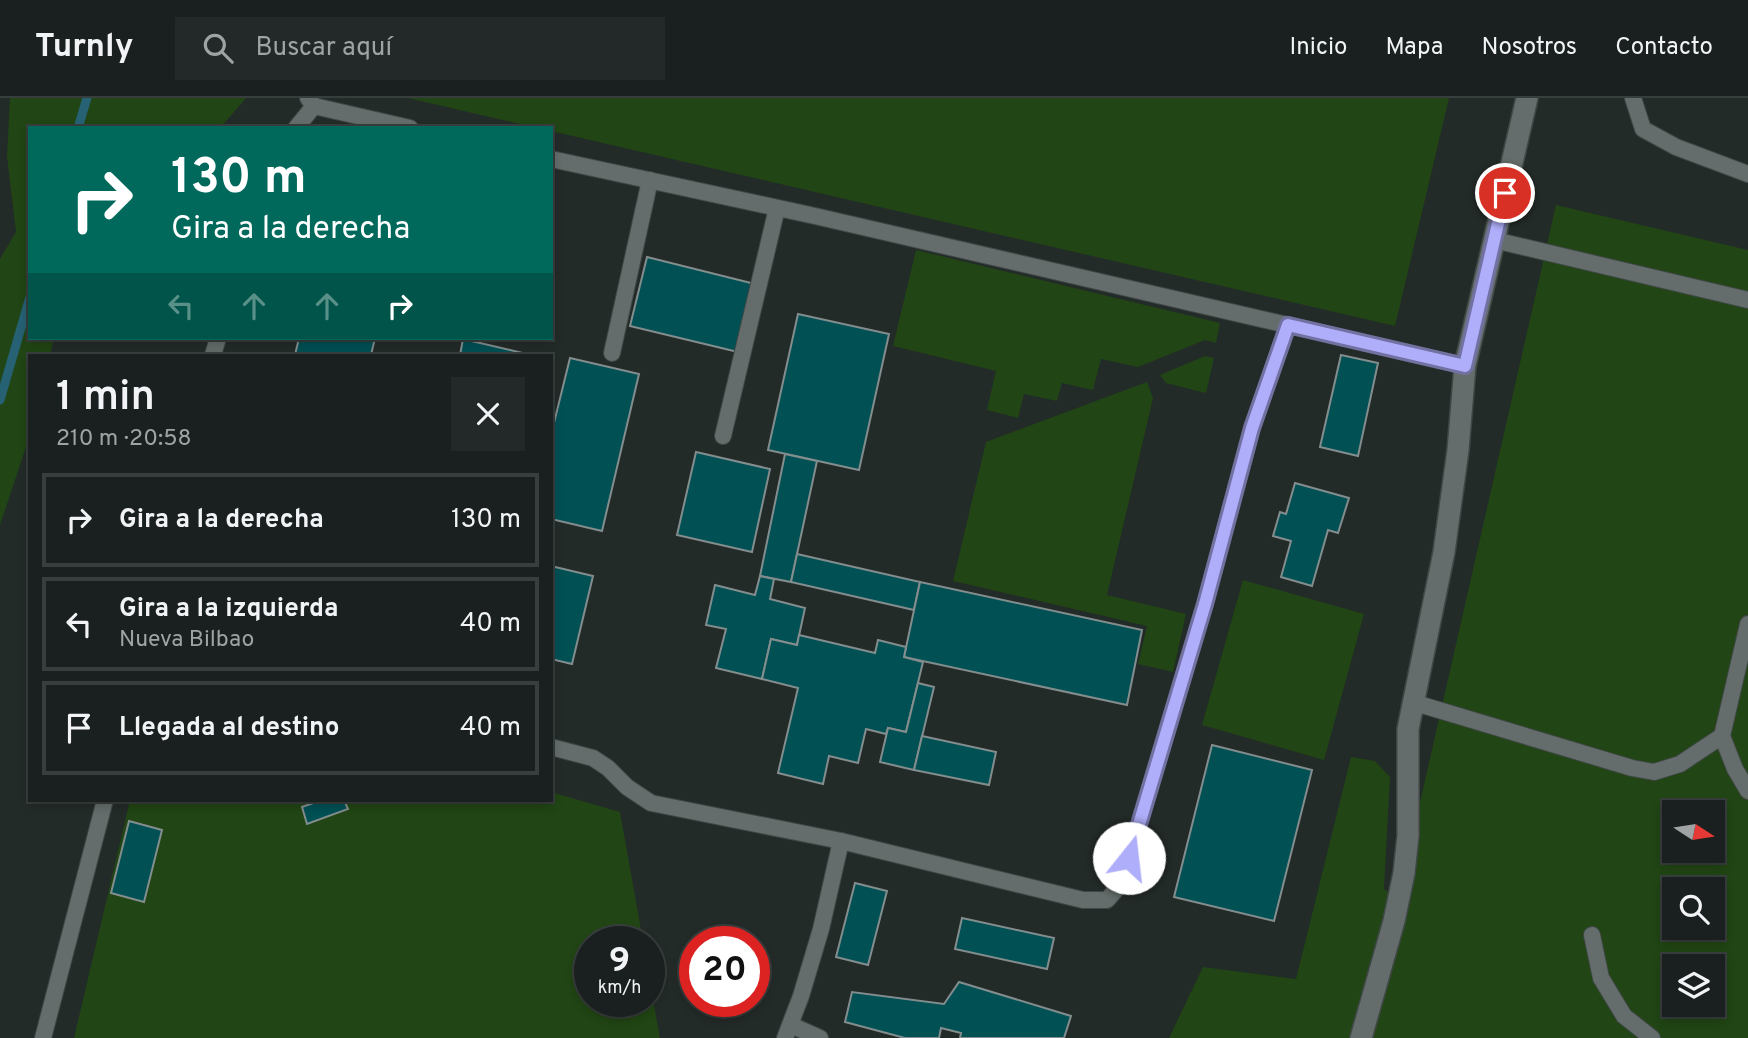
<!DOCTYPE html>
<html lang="es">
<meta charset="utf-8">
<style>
body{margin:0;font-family:Overpass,sans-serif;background:#232828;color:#f1f3f6;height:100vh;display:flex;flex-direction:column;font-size:26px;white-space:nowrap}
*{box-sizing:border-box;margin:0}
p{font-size:23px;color:#9fa3a4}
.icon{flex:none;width:38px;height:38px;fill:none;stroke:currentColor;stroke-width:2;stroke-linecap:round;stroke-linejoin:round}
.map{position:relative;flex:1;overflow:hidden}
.drawer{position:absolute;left:28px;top:256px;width:525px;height:448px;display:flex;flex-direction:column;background:#1a201f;border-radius:0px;box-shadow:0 4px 10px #0003,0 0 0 2px #383e3d}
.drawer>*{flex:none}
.guide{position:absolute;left:28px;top:28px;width:525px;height:214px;border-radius:0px;box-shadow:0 4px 10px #0003,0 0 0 2px #383e3d;background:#00695c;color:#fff;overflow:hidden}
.needle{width:46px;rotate:102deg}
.buttons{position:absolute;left:1662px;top:702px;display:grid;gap:14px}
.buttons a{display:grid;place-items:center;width:63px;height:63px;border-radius:0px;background:#1a201f;box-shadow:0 4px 10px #0003,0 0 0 2px #383e3d;font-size:35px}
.speed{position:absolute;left:574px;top:828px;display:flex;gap:14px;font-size:35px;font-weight:700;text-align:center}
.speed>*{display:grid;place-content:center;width:91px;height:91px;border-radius:50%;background:#1a201f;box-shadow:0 4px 10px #0003,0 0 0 2px #383e3d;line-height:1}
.speed small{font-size:18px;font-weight:400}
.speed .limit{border:10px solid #d22;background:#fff;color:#111}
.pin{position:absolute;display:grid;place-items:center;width:60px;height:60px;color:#fff;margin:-30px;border:4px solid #fff;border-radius:50%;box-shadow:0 2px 7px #0007}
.me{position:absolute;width:77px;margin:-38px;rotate:16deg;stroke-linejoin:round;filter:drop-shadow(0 0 5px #0008)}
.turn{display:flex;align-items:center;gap:24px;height:147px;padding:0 28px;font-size:32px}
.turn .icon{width:91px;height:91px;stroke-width:2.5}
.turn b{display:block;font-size:49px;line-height:60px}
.lanes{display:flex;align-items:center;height:66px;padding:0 28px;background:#0003;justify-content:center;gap:35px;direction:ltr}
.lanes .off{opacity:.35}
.round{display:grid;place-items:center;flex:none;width:74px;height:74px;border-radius:0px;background:#232828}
.headline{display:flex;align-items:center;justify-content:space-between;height:119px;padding:0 28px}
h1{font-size:42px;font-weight:600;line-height:52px}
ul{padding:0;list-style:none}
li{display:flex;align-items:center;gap:21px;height:94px;margin:0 14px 10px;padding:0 14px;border:4px solid #383e3d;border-radius:0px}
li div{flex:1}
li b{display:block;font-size:26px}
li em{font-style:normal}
header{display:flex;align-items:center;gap:42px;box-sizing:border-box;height:98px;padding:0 35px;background:#1a201f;border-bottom:2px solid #383e3d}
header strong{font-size:33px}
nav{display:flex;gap:38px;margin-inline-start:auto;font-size:24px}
.search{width:490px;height:63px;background:#232828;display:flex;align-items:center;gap:18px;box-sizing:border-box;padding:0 24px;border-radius:0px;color:#9fa3a4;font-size:26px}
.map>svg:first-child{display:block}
</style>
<header>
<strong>Turnly</strong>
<div class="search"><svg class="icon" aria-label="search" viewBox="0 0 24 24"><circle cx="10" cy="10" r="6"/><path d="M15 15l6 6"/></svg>Buscar aquí</div>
<nav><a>Inicio</a><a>Mapa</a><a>Nosotros</a><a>Contacto</a></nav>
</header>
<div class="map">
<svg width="1748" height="940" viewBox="0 0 1748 940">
<rect width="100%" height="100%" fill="#232b29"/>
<g fill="#214514" fill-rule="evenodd">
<polygon points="10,0 246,0 220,30 30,30 30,240 54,240 50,257 30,257 30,337 0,427 0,161 16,134 7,58"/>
<polygon points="408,0 1449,0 1395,228 551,33 551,30 537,30"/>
<path d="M1556 107 1748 152V940H1169L1203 869 1296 881 1351 659 1375 663 1390 679 1384 791 1398 801ZM1675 714H1713V752H1675ZM1675 791H1713V830H1675ZM1675 868H1713V906H1675Z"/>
<polygon points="916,152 1220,225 1216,245 1205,242 1138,269 1101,261 1093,292 1062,285 1057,303 1024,296 1018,320 987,312 996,273 893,248"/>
<polygon points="1205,258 1214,260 1206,295 1166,285 1160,277"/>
<polygon points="1147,284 1153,300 1107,497 1186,516 1173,574 1138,566 1147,528 953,483 986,344"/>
<polygon points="1243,482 1364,516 1324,662 1202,627"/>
<polygon points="551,694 620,714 643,843 590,844 590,903 649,903 649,880 660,940 74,940 130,702 551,702"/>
</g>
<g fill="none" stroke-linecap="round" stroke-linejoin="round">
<g stroke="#266174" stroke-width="9">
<polyline points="78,30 87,0"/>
<polyline points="0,302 30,199"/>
</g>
</g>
<g fill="#005054" stroke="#838d8e" stroke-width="2">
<polygon points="647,159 755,186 738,254 630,228"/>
<polygon points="798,216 889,236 859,372 768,352"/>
<polygon points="299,240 375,240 371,257 295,257"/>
<polygon points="463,241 527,256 526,257 460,257"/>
<polygon points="1341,257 1378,265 1358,358 1320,349"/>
<polygon points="570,260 639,276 602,433 551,421 551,337"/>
<polygon points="696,354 770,371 752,454 677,437"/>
<polygon points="785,356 817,363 791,484 760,478"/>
<polygon points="1295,385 1349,400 1338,435 1328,432 1312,488 1281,479 1291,443 1273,438 1280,414 1286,416"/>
<polygon points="797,456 920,484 914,512 791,484"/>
<polygon points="551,468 593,478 572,566 551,561"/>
<polygon points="760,478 774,481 770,501 805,510 797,547 771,541 762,581 716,570 726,531 706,527 715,487 755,497"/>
<polygon points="920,484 1142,532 1127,607 904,559"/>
<polygon points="799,537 875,555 878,542 906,549 904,559 923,564 906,634 888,630 886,636 866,631 858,665 829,658 823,686 778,675 798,590 762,581 771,541 797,547"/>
<polygon points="918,585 934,589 914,672 880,664 888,630 906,634"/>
<polygon points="922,638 996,654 989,687 914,672"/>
<polygon points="1212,647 1312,672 1274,823 1174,799"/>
<polygon points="322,702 344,702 348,711 307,726 302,709"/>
<polygon points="129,723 162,732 144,804 111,795"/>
<polygon points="855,785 887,793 868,867 836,859"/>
<polygon points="962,820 1054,840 1047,871 955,851"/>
<polygon points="959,884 1071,918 1064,940 960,940 961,935 941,930 939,940 905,940 845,924 852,894 944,906"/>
</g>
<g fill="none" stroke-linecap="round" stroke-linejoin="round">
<defs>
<g id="lane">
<polyline points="308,0 314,8 410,30"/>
<polyline points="1633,0 1643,31 1676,49 1748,76"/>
<polyline points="296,30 314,8"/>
<polyline points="551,61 815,118 1465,268"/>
<polyline points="1494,142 1748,202"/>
<polyline points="612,255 650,82"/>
<polyline points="213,257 218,240"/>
<polyline points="723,338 777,110"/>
<polyline points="1748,526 1722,638 1735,671 1748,693"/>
<polyline points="1412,604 1632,670 1654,674 1680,666 1722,638"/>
<polyline points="551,649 593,660 608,670 627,689 651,705 841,743 1083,802 1107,802 1121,786 1205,506 1252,330 1288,227"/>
<polyline points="1592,837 1601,880 1624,918 1652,940"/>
<polyline points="791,927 820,940"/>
<polyline points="43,940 105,702"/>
<polyline points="785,940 801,898 821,831 841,743"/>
</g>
<polyline id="street" points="1361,940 1394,823 1404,775 1408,738 1408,631 1444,454 1458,352 1465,268 1527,0"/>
</defs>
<use href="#lane" stroke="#3f4745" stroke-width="18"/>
<use href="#street" stroke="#3f4745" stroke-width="24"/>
<use href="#lane" stroke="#646d6b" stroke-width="16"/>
<use href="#street" stroke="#646d6b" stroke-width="21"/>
</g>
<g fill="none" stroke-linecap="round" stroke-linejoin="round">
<defs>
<polyline id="route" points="1129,760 1205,506 1252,330 1288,227 1465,268 1505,95"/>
</defs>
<use href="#route" stroke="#7271a2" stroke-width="18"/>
<use href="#route" stroke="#afaefa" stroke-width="12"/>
</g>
</svg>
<div class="buttons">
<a><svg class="needle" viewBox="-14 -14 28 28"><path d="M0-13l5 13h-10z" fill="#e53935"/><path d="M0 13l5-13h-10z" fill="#9fa3a4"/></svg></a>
<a><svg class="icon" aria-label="search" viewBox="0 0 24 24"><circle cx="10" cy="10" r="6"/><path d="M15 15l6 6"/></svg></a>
<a><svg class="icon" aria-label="layers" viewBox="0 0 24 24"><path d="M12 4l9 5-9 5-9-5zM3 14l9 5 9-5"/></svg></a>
</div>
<div class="speed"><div>9<small>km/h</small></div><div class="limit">20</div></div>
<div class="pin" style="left:1505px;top:95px;background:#d93025"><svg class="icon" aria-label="arrive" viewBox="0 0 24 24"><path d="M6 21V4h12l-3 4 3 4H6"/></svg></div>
<svg class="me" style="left:1129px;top:760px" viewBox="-20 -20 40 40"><circle r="19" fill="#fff"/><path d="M0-13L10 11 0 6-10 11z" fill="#afaefa"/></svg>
<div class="guide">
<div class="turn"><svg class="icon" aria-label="right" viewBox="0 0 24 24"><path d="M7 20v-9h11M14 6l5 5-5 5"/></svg><div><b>130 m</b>Gira a la derecha</div></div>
<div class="lanes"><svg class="icon off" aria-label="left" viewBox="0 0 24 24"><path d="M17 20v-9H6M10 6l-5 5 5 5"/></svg><svg class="icon off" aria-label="ahead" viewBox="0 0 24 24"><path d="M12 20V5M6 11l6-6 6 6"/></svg><svg class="icon off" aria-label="ahead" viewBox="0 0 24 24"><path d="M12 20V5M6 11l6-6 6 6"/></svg><svg class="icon" aria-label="right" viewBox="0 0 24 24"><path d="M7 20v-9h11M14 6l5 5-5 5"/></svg></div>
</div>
<section class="drawer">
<div class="headline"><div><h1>1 min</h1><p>210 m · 20:58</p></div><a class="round"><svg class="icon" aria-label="close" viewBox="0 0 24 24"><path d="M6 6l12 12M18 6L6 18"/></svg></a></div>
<ul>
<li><svg class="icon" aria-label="right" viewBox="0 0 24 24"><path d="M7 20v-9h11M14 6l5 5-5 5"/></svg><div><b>Gira a la derecha</b></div><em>130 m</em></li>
<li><svg class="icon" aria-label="left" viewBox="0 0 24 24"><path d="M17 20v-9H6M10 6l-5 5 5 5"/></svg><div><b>Gira a la izquierda</b><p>Nueva Bilbao</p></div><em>40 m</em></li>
<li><svg class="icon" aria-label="arrive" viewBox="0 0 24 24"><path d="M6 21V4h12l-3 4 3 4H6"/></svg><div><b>Llegada al destino</b></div><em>40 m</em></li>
</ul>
</section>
</div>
